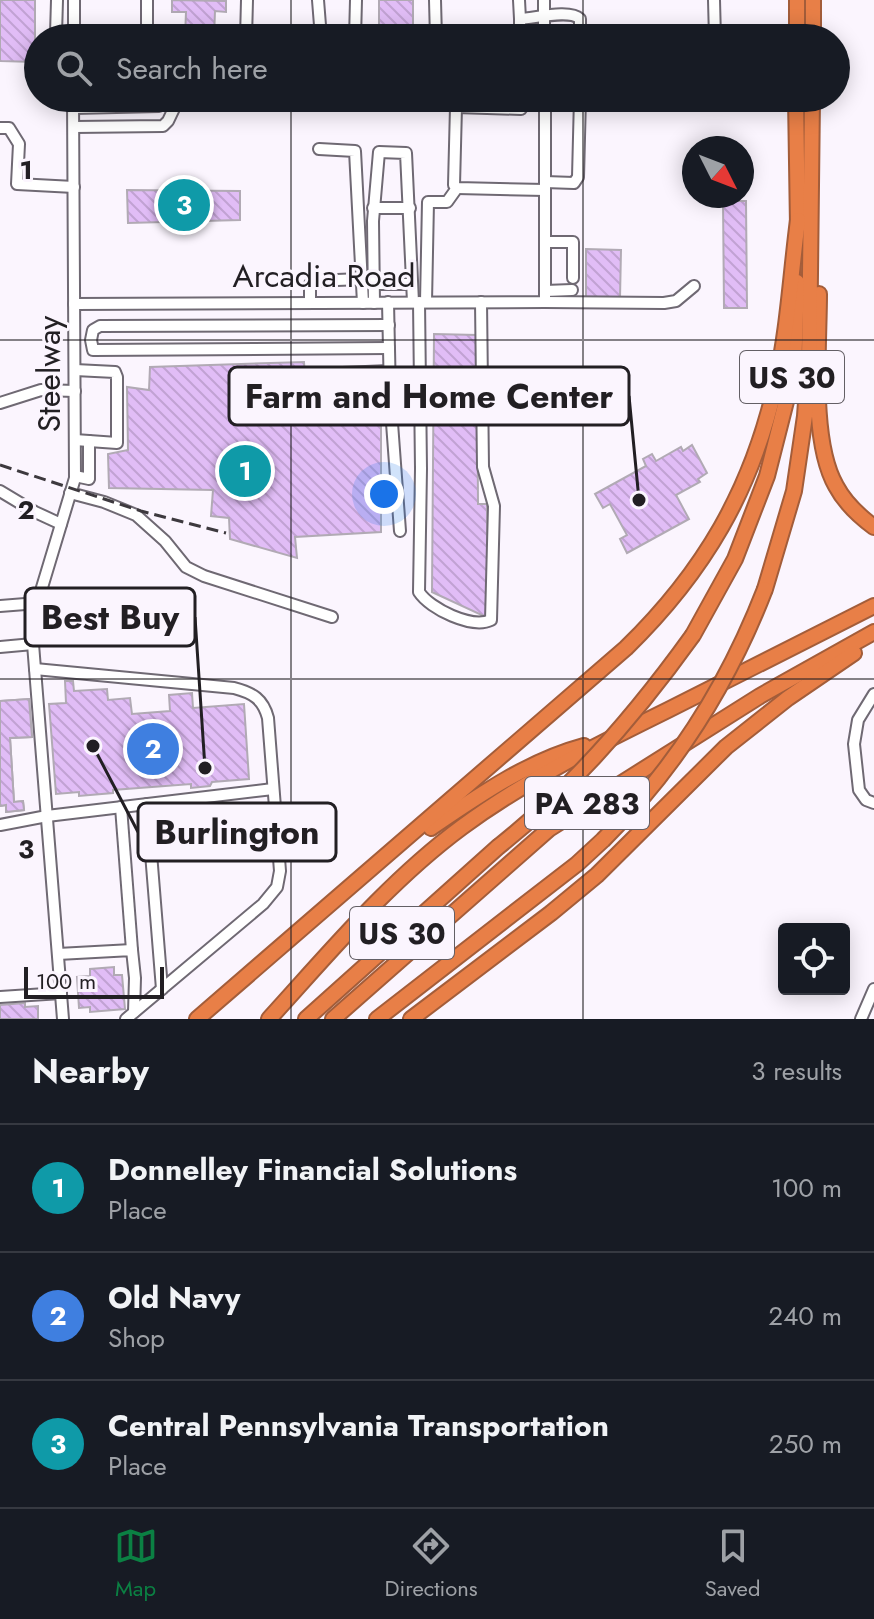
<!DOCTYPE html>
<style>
:root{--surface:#171b24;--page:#242831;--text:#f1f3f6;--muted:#9ea1a6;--line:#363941;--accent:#0b8043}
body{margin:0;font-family:Jost,sans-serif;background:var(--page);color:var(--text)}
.controls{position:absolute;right:24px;bottom:24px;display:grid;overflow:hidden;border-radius:8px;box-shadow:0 4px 20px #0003}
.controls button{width:72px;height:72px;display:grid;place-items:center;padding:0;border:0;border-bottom:2px solid var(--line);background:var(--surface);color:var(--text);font:40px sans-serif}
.compass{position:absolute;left:682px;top:136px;width:72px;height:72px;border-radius:50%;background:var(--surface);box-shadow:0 4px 20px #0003;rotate:132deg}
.scale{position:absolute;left:24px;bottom:20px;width:140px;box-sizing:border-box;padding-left:8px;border:4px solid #221f23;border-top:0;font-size:22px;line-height:28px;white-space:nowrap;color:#221f23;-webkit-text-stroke:6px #fbf5fe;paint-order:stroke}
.you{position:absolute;left:384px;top:494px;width:28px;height:28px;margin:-20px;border:6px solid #fff;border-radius:50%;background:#1a73e8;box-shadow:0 0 0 12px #1a73e833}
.badge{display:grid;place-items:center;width:52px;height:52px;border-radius:50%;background:var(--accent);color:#fff;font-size:26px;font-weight:700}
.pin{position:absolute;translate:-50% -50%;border:4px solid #fff;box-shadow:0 2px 8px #0006}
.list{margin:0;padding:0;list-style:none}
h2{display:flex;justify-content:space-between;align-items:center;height:104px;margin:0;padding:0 32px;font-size:34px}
h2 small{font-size:26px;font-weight:400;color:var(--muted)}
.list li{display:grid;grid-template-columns:52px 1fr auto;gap:24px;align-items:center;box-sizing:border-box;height:128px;padding:0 32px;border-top:2px solid var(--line)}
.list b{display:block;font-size:30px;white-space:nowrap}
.list p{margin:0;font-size:26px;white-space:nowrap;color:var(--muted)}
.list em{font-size:26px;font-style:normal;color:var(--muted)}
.icon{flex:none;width:44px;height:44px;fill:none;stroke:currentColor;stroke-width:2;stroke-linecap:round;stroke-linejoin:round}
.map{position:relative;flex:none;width:874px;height:1019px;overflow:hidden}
.search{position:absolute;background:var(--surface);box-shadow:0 4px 20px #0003;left:24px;right:24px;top:24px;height:88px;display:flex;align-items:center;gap:20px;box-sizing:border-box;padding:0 28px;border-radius:44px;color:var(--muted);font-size:30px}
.sheet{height:488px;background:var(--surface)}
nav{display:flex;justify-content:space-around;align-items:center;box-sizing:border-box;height:112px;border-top:2px solid var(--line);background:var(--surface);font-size:22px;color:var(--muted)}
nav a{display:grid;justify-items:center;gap:4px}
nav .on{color:var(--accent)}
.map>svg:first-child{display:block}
.building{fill:url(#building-back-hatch);stroke:#b1aab4;stroke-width:2}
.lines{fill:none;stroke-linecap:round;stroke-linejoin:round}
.minor-casing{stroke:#6f6973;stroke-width:14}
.highway-casing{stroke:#a35d3a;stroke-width:18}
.minor{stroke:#fff;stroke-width:10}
.highway{stroke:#e87f47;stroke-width:14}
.rail{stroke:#3d393e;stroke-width:3;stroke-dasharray:12 6;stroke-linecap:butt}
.highway-bridge-casing{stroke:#a35d3a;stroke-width:18;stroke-linecap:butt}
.highway-bridge{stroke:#e87f47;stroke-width:14}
.grid{fill:none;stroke:#221f23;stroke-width:2;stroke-opacity:0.55}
.labels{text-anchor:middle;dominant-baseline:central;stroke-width:6;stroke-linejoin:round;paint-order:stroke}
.shield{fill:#fbf5fe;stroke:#635f65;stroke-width:2}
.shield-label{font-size:30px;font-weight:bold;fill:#221f23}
.street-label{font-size:32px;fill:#221f23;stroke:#fbf5fe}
.grid-label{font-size:26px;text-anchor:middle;font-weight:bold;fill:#221f23;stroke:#fbf5fe;stroke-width:6;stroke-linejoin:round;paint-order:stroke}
.leader{fill:none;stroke:#221f23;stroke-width:3}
.callout-dot{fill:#221f23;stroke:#fbf5fe;stroke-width:3}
.callout{fill:#fbf5fe;stroke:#221f23;stroke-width:3}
.callout-label{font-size:34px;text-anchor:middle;font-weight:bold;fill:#221f23}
</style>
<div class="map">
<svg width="874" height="1019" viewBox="0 0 874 1019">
<defs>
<pattern id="building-back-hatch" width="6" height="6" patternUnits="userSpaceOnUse" patternTransform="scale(2)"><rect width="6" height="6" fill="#e1bdf6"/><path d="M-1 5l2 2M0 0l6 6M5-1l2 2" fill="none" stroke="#c1a2d3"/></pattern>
</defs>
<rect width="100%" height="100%" fill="#fbf5fe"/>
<g class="building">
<path d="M0 0H35V62L0 61Z"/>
<path d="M172 0 226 1V12L215 11 214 38H185L186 12H172Z"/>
<rect x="379" y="0" width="34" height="38"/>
<path d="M127 190 240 191V220L128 223Z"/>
<path d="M723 201H746L747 308H724Z"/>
<path d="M586 249 621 250 620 298H586Z"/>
<path d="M434 334 477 335 478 504H487L488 618 432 592Z"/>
<path d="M304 362 307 406 381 405V532L295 537 297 558 230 539 229 518 211 516 213 490 109 488 108 454 128 450 127 387 149 390 150 367Z"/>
<path d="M692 445 707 473 698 479 700 482 676 495 689 519 627 553 620 539 627 535 610 504 603 508 595 494 646 466 643 459 652 454 656 461 681 447 683 451Z"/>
<path d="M65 681H73L74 691 107 689 108 700 130 698 132 714 170 711 169 695 192 693 193 708 244 704 249 779 212 782 210 786 191 788V784L113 790V793L79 796V792L56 794 49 704 66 703Z"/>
<path d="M29 699 32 737 10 738 14 802 23 801 24 810 6 812V805L0 806V701Z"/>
<path d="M29 699 32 737 10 738 14 802 23 801 24 810 6 812V805L0 806V701Z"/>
<path d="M114 967V975H122L125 1009 90 1012V1007L79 1008 77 977 90 976V969Z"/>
<path d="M25 1003V1007L38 1006V1019H0V1005Z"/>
</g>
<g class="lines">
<defs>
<g id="minor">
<path d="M74 0V38"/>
<path d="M318 0 321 38"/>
<path d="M435 0 436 38"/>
<path d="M519 0 520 19"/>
<path d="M714 0 715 38"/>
<path d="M56 34 57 0"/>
<path d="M147 38V0"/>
<path d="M246 38 247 0"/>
<path d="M355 38 356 0"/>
<path d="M520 38V19C536 18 570 9 580 19V38"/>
<path d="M544 38V0"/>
<path d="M440 98 456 107 521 109 522 98"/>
<path d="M456 107 454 185 457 188 545 190"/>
<path d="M74 108 159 106"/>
<path d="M74 127 163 126 168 121 179 98"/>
<path d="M0 128H9L19 144 17 184 74 187"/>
<path d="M319 149 355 151 363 303"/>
<path d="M545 182 574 183 578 177 580 98"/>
<path d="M373 208H410"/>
<path d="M545 242H573V278"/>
<path d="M373 284H412"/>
<path d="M545 291 572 290"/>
<path d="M388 302 390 396 400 531"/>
<path d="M419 302 421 469 419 592C430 609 472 629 491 620L494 506 483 467 481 302"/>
<path d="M426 302 428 202H447L457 188"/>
<path d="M545 302 664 303 676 301 694 286"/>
<path d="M310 303V284L313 281 361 279"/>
<path d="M374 303 373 221 379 152 406 153 413 302"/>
<path d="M74 304 545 302V98"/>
<path d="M389 325 100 326 93 330 91 340 93 350 389 348"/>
<path d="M75 370 115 372 117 377V443L75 440"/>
<path d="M389 371 319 374 318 395 390 396"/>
<path d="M0 403 41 390 75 391"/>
<path d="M75 476 89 479V441"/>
<path d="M0 491 35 512 61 524"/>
<path d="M70 493 104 502 136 515 165 541 186 567 204 576 332 617"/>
<path d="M0 606 38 603"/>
<path d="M0 647 33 644"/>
<path d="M35 669 234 688C253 693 263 699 268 718L280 871 277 887 263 904 126 1019"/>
<path d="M874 694 858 720 854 744 859 790 866 800 874 803"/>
<path d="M147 804 162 989"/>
<path d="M121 807 132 950"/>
<path d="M0 825 47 816 273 789"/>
<path d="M58 954 132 950 135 978 134 1012"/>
<path d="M0 997 61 993"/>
<path d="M63 1019 33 644 34 614 75 478 73 98"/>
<path d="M861 1019 874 989"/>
</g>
<g id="highway">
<path d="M797 38V0"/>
<path d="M813 38V0"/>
<path d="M796 98 798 226"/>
<path d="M819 294C819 346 810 441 836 486 845 503 859 516 874 527"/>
<path d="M765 589 794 491 805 416 809 361 812 98"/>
<path d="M693 635 735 559 767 476 794 370 797 282"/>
<path d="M431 828C478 796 528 761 584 746"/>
<path d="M197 1019 626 648C704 572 752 490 776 383 788 330 791 273 798 220"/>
<path d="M269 1019C330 952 389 881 462 827 526 780 597 745 668 710 736 675 805 641 874 606"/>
<path d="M306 1019 498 847"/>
<path d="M333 1019 549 829 760 696 874 632"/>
<path d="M377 1019 577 864 603 840"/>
<path d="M411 1019 551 913 597 875 726 747 788 698 854 653"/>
</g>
</defs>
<use href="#minor" class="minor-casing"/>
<use href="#highway" class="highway-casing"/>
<use href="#minor" class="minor"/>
<use href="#highway" class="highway"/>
<path class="rail" d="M0 465 141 511 226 533"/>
<defs>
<g id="highway-bridge">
<path d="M603 840C675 769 729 682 765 589"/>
<path d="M498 847C574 787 637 713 693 635"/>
</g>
</defs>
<use href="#highway-bridge" class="highway-bridge-casing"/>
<use href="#highway-bridge" class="highway-bridge"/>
</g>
<path class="grid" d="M291 0V38M583 0V38M291 98V1019M583 98V1019M0 340H874M0 679H874"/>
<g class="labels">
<g class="shield">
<rect x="740" y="351" width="104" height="52" rx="6"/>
<rect x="525" y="777" width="124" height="52" rx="6"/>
<rect x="350" y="907" width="104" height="52" rx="6"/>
</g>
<g class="shield-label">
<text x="792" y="377">US 30</text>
<text x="587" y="803">PA 283</text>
<text x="402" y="933">US 30</text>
</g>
<g class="street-label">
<text x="324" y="276">Arcadia Road</text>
<text transform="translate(49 374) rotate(-90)">Steelway</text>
</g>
</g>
<g class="grid-label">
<text x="26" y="179">1</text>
<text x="26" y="519">2</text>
<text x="26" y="858">3</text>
</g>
<path class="leader" d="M639 500L629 396M205 768L195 617M93 746L138 832"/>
<g class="callout-dot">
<circle cx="639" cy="500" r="8"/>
<circle cx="205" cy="768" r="8"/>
<circle cx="93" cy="746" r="8"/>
</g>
<g class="callout">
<rect x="229" y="367" width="400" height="58" rx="8"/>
<rect x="25" y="588" width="170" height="58" rx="8"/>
<rect x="138" y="803" width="198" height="58" rx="8"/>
</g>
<g class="callout-label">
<text x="429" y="408">Farm and Home Center</text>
<text x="110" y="629">Best Buy</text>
<text x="237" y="844">Burlington</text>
</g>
</svg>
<div class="controls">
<button><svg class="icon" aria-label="locate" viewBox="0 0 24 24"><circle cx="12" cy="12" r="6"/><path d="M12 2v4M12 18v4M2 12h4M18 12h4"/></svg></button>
</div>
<svg class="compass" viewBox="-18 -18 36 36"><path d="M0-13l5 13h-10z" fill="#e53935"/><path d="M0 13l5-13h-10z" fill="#9ea1a6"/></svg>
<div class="scale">100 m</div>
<div class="you"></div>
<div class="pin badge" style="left:245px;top:471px;background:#0f9aa8">1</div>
<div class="pin badge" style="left:153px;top:749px;background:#3f7fe0">2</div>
<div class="pin badge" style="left:184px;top:205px;background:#0f9aa8">3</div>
<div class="search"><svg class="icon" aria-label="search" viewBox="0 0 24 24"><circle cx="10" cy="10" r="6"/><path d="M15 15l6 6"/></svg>Search here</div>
</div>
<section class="sheet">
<h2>Nearby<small>3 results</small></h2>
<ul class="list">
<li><span class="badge" style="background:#0f9aa8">1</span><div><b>Donnelley Financial Solutions</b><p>Place</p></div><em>100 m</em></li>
<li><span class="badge" style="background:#3f7fe0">2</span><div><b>Old Navy</b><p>Shop</p></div><em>240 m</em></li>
<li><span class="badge" style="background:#0f9aa8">3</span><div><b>Central Pennsylvania Transportation</b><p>Place</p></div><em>250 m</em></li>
</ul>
</section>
<nav>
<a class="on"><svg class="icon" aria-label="map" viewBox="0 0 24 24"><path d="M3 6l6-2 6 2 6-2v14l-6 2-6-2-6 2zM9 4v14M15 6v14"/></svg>Map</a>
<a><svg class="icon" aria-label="directions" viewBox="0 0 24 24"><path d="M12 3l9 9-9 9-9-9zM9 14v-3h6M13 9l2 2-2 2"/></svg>Directions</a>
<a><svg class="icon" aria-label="saved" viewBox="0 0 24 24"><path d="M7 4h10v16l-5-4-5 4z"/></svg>Saved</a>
</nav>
